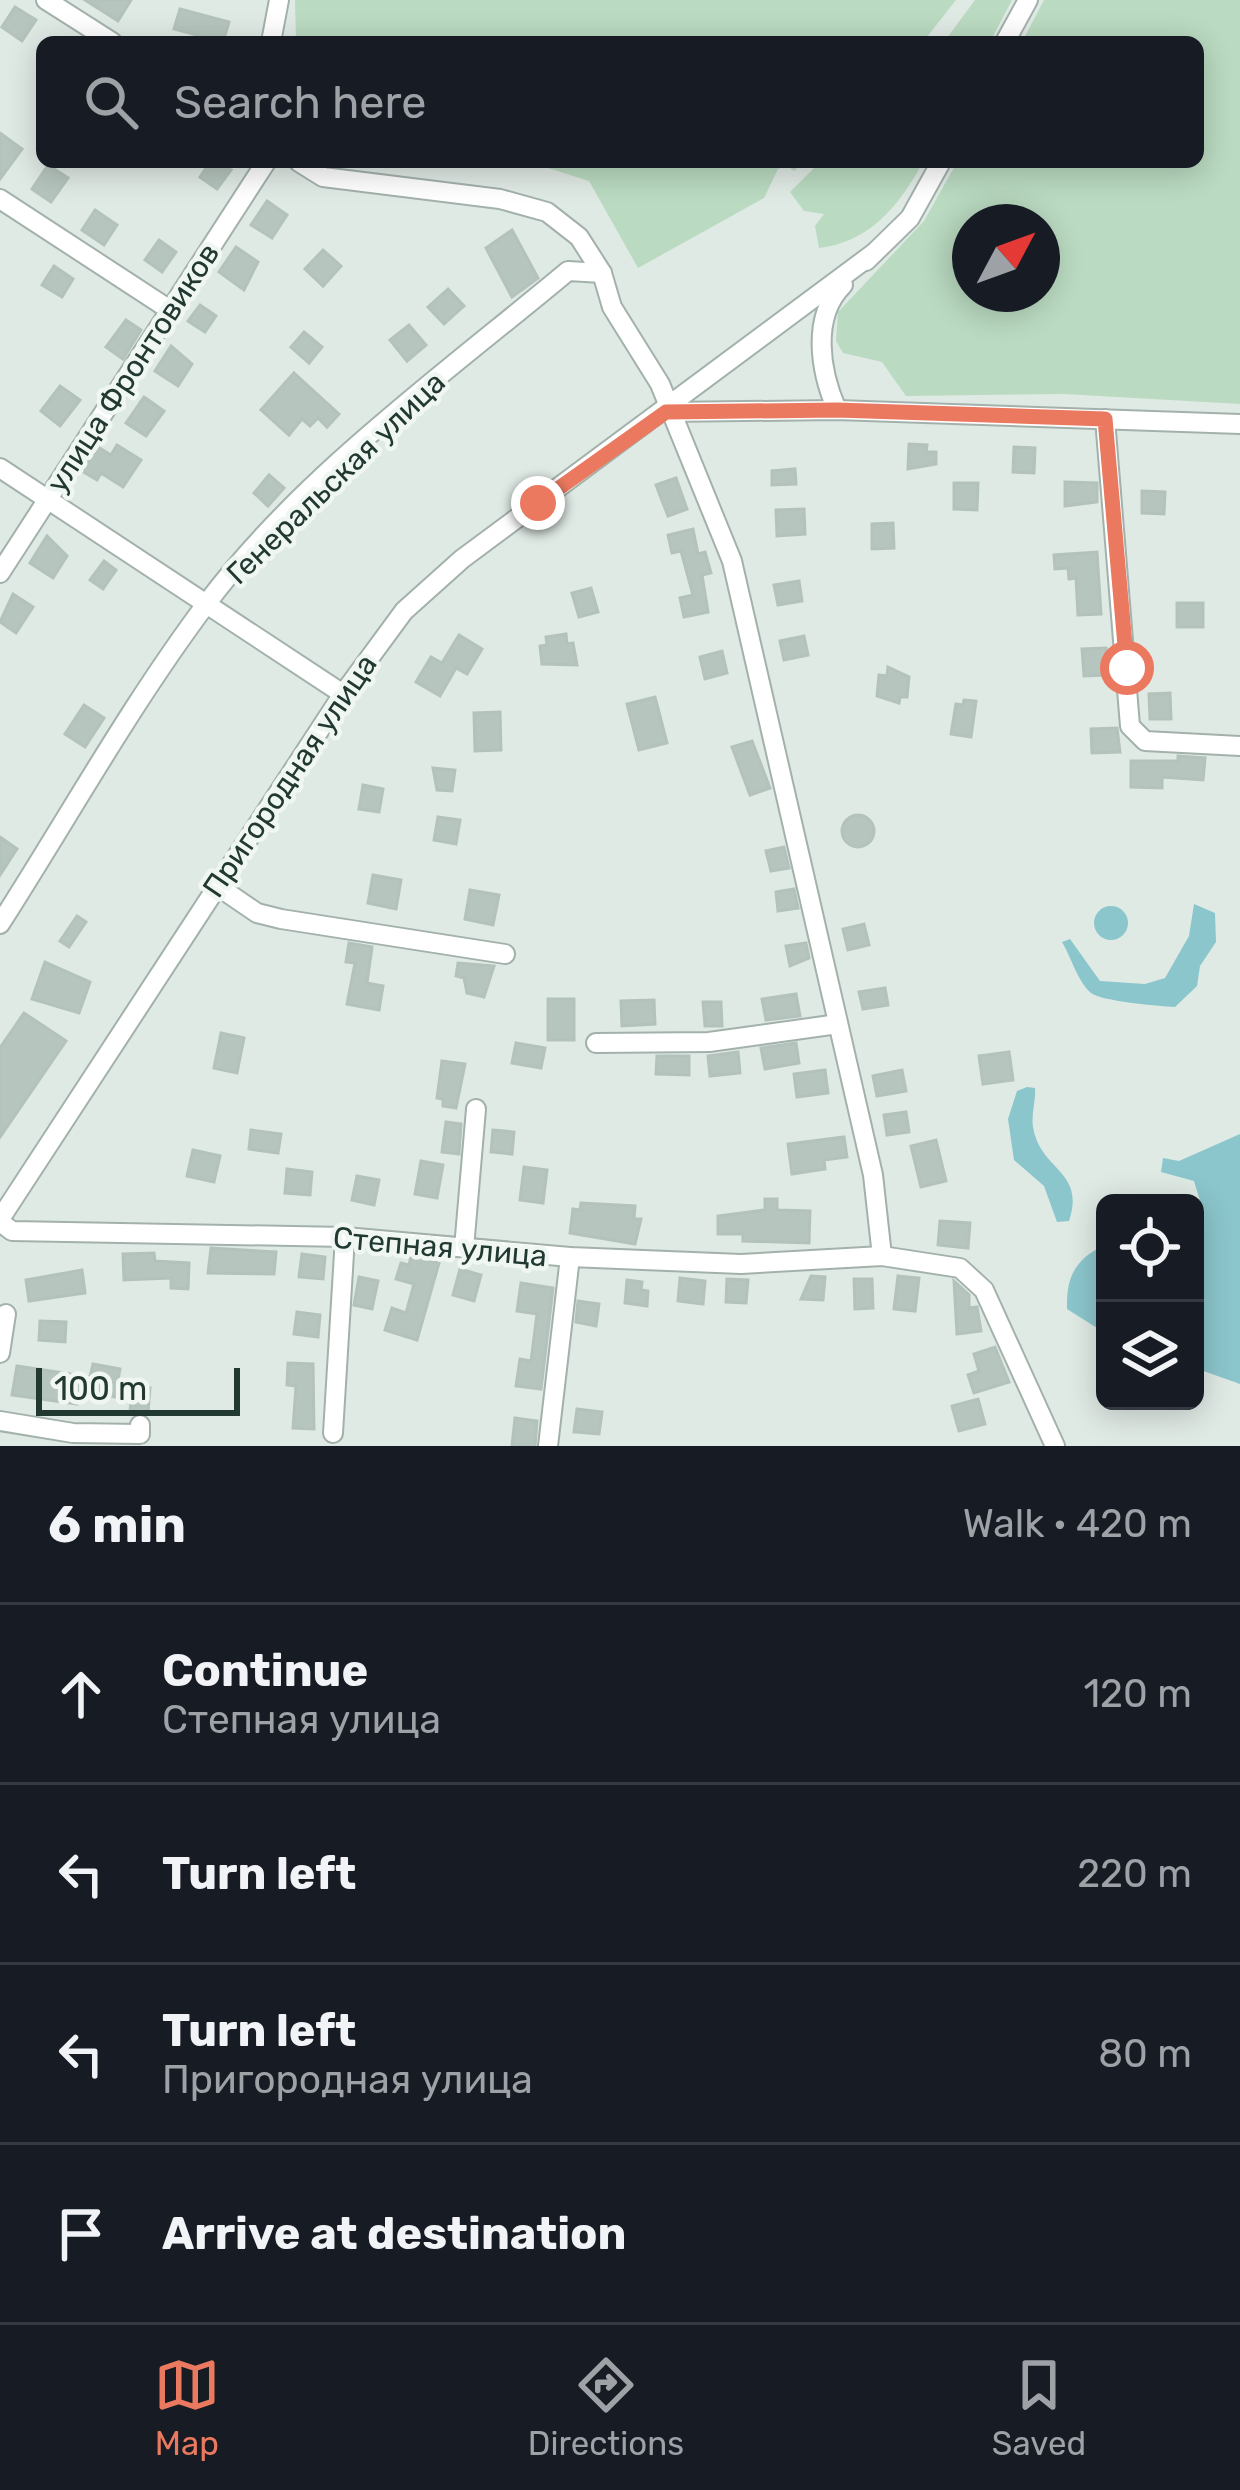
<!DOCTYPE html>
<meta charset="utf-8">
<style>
:root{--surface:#171b24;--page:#20242c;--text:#f1f3f6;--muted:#9ea1a6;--line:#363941;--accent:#ea795f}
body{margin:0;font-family:Rubik,sans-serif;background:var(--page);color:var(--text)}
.controls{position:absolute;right:36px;bottom:36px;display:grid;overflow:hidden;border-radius:18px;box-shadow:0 6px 30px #0003}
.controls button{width:108px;height:108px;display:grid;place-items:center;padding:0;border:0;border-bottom:3px solid var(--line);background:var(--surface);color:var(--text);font:60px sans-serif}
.compass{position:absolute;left:952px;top:204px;width:108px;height:108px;border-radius:50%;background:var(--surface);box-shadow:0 6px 30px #0003;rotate:49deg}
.scale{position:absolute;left:36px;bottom:30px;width:204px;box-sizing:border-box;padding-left:12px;border:6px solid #223932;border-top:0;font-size:33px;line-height:42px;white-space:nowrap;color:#223932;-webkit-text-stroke:9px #f0f7f3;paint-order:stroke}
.stop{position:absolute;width:36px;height:36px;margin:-27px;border:9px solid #ea795f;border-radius:50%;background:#fff}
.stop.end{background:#ea795f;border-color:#fff;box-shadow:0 3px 12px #0008}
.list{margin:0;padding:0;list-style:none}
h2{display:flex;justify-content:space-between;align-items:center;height:156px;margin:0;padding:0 48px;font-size:51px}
h2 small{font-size:39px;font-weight:400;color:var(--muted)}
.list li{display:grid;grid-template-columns:78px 1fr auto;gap:36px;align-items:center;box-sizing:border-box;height:180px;padding:0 48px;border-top:3px solid var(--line)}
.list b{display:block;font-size:45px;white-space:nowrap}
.list p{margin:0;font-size:39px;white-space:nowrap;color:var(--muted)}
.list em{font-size:39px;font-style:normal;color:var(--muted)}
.icon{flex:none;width:66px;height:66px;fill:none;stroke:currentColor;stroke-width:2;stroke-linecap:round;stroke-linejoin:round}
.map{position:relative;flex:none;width:1240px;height:1446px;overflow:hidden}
.search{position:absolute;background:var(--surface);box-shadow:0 6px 30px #0003;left:36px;right:36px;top:36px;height:132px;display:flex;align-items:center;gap:30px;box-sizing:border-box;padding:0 42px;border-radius:18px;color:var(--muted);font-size:45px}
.sheet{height:876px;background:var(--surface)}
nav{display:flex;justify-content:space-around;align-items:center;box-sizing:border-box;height:168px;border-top:3px solid var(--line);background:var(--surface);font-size:33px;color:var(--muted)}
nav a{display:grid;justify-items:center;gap:6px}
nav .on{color:var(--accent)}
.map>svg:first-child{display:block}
.green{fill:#badac1;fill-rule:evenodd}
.water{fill:#8bc6cc}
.building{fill:#b6c5be;stroke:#b3c3bc;stroke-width:3}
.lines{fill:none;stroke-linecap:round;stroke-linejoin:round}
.minor-casing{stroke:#a3b1ac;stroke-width:22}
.minor{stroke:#fff;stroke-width:18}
.route{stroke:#ea795f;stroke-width:15}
.labels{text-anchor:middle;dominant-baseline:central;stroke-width:9;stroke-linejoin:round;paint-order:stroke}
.street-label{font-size:30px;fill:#223932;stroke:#f0f7f3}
</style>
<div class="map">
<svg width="1240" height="1446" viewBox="0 0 1240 1446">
<rect width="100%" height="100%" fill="#e0eae5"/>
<g class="green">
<path d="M295 0H956L923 42H296Z"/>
<path d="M975 0H1012L990 42H944Z"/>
<path d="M1044 0H1240V404L1064 394 906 396 882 362 843 353 836 341 838 312 924 221 957 162H1198V42H1022ZM1042 222V294H970V222Z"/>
<path d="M529 162H804L794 171 787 166 778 169 764 198 638 268 589 181Z"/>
<path d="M820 162H923C899 206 870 242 819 248L815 226 824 214 804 211 790 192Z"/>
</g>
<g class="water">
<path d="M1194 904 1215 913 1216 942 1200 966 1197 986 1175 1007C1157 1006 1101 1001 1091 993 1078 982 1071 957 1062 942L1070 939 1100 981 1145 984 1165 978 1189 936Z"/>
<circle cx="1111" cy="923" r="17"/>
<path d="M1027 1087 1035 1088C1036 1101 1031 1114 1033 1127 1040 1171 1086 1170 1069 1221L1057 1222 1044 1186 1014 1160 1008 1119 1017 1091Z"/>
<path d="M1240 1134V1384L1195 1368V1216L1201 1204 1194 1181 1161 1172 1163 1158 1179 1161Z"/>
<path d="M1105 1245V1333L1067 1309C1066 1277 1075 1259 1105 1245Z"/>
</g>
<g class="building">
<path d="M85 0H131L118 21Z"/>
<path d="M15 7 36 20 22 41 2 27Z"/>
<path d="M180 9 229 22 223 42 174 29Z"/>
<path d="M0 133 22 149 0 179Z"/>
<path d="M210 162 231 170 217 189 200 177Z"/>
<path d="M48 165 68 178 51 202 32 189Z"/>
<path d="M267 201 287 215 272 238 251 225Z"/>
<path d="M95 210 117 225 104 245 82 230Z"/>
<path d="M512 230 538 278 512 297 486 248Z"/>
<path d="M159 240 176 252 162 272 145 260Z"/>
<path d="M236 247 258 262 244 290 219 272Z"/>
<path d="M323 250 341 266 323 286 305 269Z"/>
<path d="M54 266 73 279 62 297 42 285Z"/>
<path d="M448 289 464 306 444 324 428 307Z"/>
<path d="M200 305 216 316 205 332 188 321Z"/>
<path d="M126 320 141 330 123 359 106 347Z"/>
<path d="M409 325 426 345 407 361 390 340Z"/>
<path d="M304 332 322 347 309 363 291 347Z"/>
<path d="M171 346 192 364 178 386 155 371Z"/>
<path d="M294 373 339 414 327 427 318 418 310 426 302 419 289 435 261 410Z"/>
<path d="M60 386 80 400 60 426 41 411Z"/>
<path d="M144 397 164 411 146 436 126 423Z"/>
<path d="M909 444 927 445 926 452H936V464L908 469Z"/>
<path d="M117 445 141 460 123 487 101 473 97 480 82 471 98 447 111 455Z"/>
<path d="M1014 447 1035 448 1034 473 1013 472Z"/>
<path d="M795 469 796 484 772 485V471Z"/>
<path d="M269 475 284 488 268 506 254 493Z"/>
<path d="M676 478 687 509 668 516 656 485Z"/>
<path d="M1065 482 1097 483V502L1065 506Z"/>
<path d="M954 483H978L977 510 954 509Z"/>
<path d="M1142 491 1165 492 1164 514 1142 513Z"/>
<path d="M804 509 805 534 777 536 776 510Z"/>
<path d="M893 523 894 548 872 549V524Z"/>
<path d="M693 529 698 554 705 552 711 573 702 575 708 612 684 617 680 598 693 595 681 551 672 553 668 535Z"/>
<path d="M47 536 67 556 53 578 30 563Z"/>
<path d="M1097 552 1101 614 1078 615 1076 578 1069 579 1068 568 1055 569 1054 555Z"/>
<path d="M104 561 116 570 103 589 90 580Z"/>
<path d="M799 581 802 601 778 605 774 585Z"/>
<path d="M591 588 598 612 579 617 572 593Z"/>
<path d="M13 594 33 607 16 633 0 622Z"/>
<rect x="1177" y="603" width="26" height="24"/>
<path d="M566 634 567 644 573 643 577 665 542 664 540 646 547 645 546 637Z"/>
<path d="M459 635 482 649 467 674 456 668 440 696 416 682 431 657 442 663Z"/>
<path d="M804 636 808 655 784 660 780 641Z"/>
<path d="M1106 648 1107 675 1084 676 1082 649Z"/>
<path d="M722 651 727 673 705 679 700 657Z"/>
<path d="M888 667 909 677 907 697H900L899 703 877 696 879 675 887 676Z"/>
<path d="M1170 693 1171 719H1150L1149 694Z"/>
<path d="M655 697 667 743 639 750 627 704Z"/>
<path d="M964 700 976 701 971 737 951 734 956 704 963 705Z"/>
<path d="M84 705 104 718 85 747 65 734Z"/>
<path d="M500 712 501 750 475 751 474 713Z"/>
<path d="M1117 728 1120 752 1092 753 1091 729Z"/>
<path d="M752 741 770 788 750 795 732 747Z"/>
<path d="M1178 756 1205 758 1203 780 1162 777V788L1131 787V761H1178Z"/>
<path d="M433 768 455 770 452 791 437 790Z"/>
<path d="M363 785 383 789 379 812 359 809Z"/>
<circle cx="858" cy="831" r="16"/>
<path d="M438 817 460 820 456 844 434 840Z"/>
<path d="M0 837 17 849 0 875Z"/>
<path d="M784 847 789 868 771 871 766 851Z"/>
<path d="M373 875 401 880 396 909 368 903Z"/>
<path d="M794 889 798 908 778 911 776 892Z"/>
<path d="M470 890 499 895 493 925 465 919Z"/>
<path d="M77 916 86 922 69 947 60 941Z"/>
<path d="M864 924 869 945 848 950 843 929Z"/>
<path d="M349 943 372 947 367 983 383 986 379 1010 347 1004 355 963 346 962Z"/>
<path d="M806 943 809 958 790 966 786 946Z"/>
<path d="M45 962 90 982 79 1013 32 999Z"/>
<path d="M458 963 494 966 484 997 467 993 464 978 456 976Z"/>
<path d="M885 988 888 1005 863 1009 859 992Z"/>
<path d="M796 994 800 1016 766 1020 762 999Z"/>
<rect x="548" y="999" width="26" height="41"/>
<path d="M654 1000 655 1024 622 1026 621 1001Z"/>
<path d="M703 1002H721L722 1026H705Z"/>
<path d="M24 1013 66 1041 0 1137V1048Z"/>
<path d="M221 1033 244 1038 237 1073 214 1068Z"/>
<path d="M516 1043 545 1048 541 1068 512 1063Z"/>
<path d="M796 1043 799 1063 765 1069 761 1048Z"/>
<path d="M738 1052 740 1073 710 1076 708 1056Z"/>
<path d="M1009 1052 1013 1080 983 1084 979 1056Z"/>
<path d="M657 1056H689V1075L656 1074Z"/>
<path d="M442 1061 465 1064 456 1108 443 1106V1099L437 1098Z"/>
<path d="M825 1070 828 1093 797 1097 794 1074Z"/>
<path d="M902 1070 906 1091 877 1096 873 1076Z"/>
<path d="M906 1112 909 1132 887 1135 884 1115Z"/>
<path d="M446 1122 461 1124 459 1154 442 1152Z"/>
<path d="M251 1130 281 1134 278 1153 249 1149Z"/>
<path d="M493 1130 514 1132 512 1154 491 1152Z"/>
<path d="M844 1137 847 1157 824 1160 825 1169 792 1174 788 1144Z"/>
<path d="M936 1140 946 1181 921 1187 911 1146Z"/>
<path d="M193 1150 220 1156 214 1182 187 1176Z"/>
<path d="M421 1161 443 1165 437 1198 415 1194Z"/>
<path d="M524 1167 547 1170 543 1203 520 1200Z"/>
<path d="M287 1169 312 1172 310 1195 285 1193Z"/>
<path d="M357 1176 379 1180 374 1205 352 1200Z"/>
<path d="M765 1199H777V1210L810 1211 809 1243 743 1241V1234H718V1216L765 1210Z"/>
<path d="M581 1203 635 1206 634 1219H641L635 1244 570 1233 573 1209 580 1210Z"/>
<path d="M940 1221 970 1223 968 1248 938 1245Z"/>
<path d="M211 1248 276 1252 274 1274 208 1273Z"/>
<path d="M154 1253 155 1261 189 1263 188 1289 171 1288V1278L124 1280 123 1254Z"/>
<path d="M302 1254 325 1257 323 1279 299 1277Z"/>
<path d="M411 1256 439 1263 417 1340 385 1330 392 1308 406 1313 414 1284 396 1279 401 1263 409 1265Z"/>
<path d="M460 1269 481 1275 474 1301 453 1295Z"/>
<path d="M82 1270 85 1293 29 1301 26 1280Z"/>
<path d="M811 1276 825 1277 823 1300 801 1299Z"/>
<path d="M898 1276 919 1278 915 1311 894 1309Z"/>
<path d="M359 1277 378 1281 372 1309 354 1305Z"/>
<path d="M680 1278 705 1281 703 1304 678 1301Z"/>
<path d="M727 1279 748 1280 746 1303 726 1302Z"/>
<path d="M854 1279H872L873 1308 855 1309Z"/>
<path d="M627 1280 642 1282 641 1290 648 1291 647 1306 625 1303Z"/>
<path d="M954 1281 969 1295V1308L977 1307 981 1331 957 1334Z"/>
<path d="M521 1283 553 1288 541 1389 516 1386 520 1359 531 1361 537 1314 517 1311Z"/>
<path d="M578 1301 599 1304 596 1326 576 1322Z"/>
<path d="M297 1312 320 1315 318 1337 294 1334Z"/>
<path d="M40 1321 66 1322 65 1342 39 1340Z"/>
<path d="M995 1347 1009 1382 974 1393 968 1375 979 1371 974 1354Z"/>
<path d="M288 1363 313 1364 314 1429 293 1428 296 1386 287 1385Z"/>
<path d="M93 1364 120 1369 117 1386 150 1388 148 1413 130 1412 131 1400 79 1390 77 1404 12 1395 17 1366 90 1377Z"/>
<path d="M978 1399 985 1424 959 1431 952 1406Z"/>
<path d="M577 1409 602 1412 599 1434 574 1432Z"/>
<path d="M515 1418 537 1421 535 1446H512Z"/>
</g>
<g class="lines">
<defs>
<g id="minor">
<path d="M46 0 112 42"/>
<path d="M271 42 279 0"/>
<path d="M1005 42 1028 0"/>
<path d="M299 162 323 177 500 199 547 212 579 237 602 273 612 307 660 384 732 561 873 1175 882 1256"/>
<path d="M0 199 170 310"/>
<path d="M866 261 910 218 941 162"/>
<path d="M837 410C820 371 811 317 843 285"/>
<path d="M666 412 837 410 1240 424"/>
<path d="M1105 419 1130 726 1145 741 1240 746"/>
<path d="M0 468 343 694"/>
<path d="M0 573 266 162"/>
<path d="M216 885 257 913 281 919 505 954"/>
<path d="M0 924C68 818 131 704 207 603 302 476 447 372 568 271L602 273"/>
<path d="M596 1043 709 1042 838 1024"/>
<path d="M0 1219 343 694 404 611 462 559 874 253"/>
<path d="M0 1222 12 1231 345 1237 570 1257 741 1264 882 1256 960 1268 984 1290 1055 1446"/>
<path d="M464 1248 476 1109"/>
<path d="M0 1353 6 1314"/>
<path d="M0 1421 73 1433 140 1434V1425"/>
<path d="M333 1433 345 1237"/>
<path d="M548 1446 570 1257"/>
</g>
</defs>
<use href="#minor" class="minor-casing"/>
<use href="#minor" class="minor"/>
</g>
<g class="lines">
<path class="route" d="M538 503 666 412 837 410 1105 419 1127 668"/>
</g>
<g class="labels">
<g class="street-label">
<text transform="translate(133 368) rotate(-57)">улица Фронтовиков</text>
<text transform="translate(336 478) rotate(-44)">Генеральская улица</text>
<text transform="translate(290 776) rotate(-56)">Пригородная улица</text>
<text transform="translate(440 1247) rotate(5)">Степная улица</text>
</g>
</g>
</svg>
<div class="controls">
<button><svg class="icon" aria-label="locate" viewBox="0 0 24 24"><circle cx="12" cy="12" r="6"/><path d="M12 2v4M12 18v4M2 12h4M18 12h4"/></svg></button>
<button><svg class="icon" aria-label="layers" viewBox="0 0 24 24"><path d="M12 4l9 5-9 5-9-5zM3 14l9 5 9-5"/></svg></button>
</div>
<svg class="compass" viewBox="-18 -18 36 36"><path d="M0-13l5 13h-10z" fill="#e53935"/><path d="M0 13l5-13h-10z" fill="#9ea1a6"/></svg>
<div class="scale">100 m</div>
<div class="stop" style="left:1127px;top:668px"></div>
<div class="stop end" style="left:538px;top:503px"></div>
<div class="search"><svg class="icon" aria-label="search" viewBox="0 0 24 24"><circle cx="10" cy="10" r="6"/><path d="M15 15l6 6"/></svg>Search here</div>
</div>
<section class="sheet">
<h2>6 min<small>Walk · 420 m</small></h2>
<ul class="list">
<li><svg class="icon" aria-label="ahead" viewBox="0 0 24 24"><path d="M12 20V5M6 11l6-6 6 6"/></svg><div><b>Continue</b><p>Степная улица</p></div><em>120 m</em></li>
<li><svg class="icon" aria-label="left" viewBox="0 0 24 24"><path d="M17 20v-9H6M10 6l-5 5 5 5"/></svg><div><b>Turn left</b></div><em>220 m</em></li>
<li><svg class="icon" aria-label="left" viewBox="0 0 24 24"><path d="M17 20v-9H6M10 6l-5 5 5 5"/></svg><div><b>Turn left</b><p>Пригородная улица</p></div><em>80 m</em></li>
<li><svg class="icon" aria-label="arrive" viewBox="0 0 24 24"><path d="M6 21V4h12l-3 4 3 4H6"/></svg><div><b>Arrive at destination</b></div></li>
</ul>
</section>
<nav>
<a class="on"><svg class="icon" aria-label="map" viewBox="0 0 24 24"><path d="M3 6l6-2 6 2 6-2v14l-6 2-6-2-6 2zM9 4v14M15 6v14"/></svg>Map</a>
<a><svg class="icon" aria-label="directions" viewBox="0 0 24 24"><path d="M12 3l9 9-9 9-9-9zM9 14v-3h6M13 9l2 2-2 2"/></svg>Directions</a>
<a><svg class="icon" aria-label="saved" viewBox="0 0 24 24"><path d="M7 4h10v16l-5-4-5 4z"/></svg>Saved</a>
</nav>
